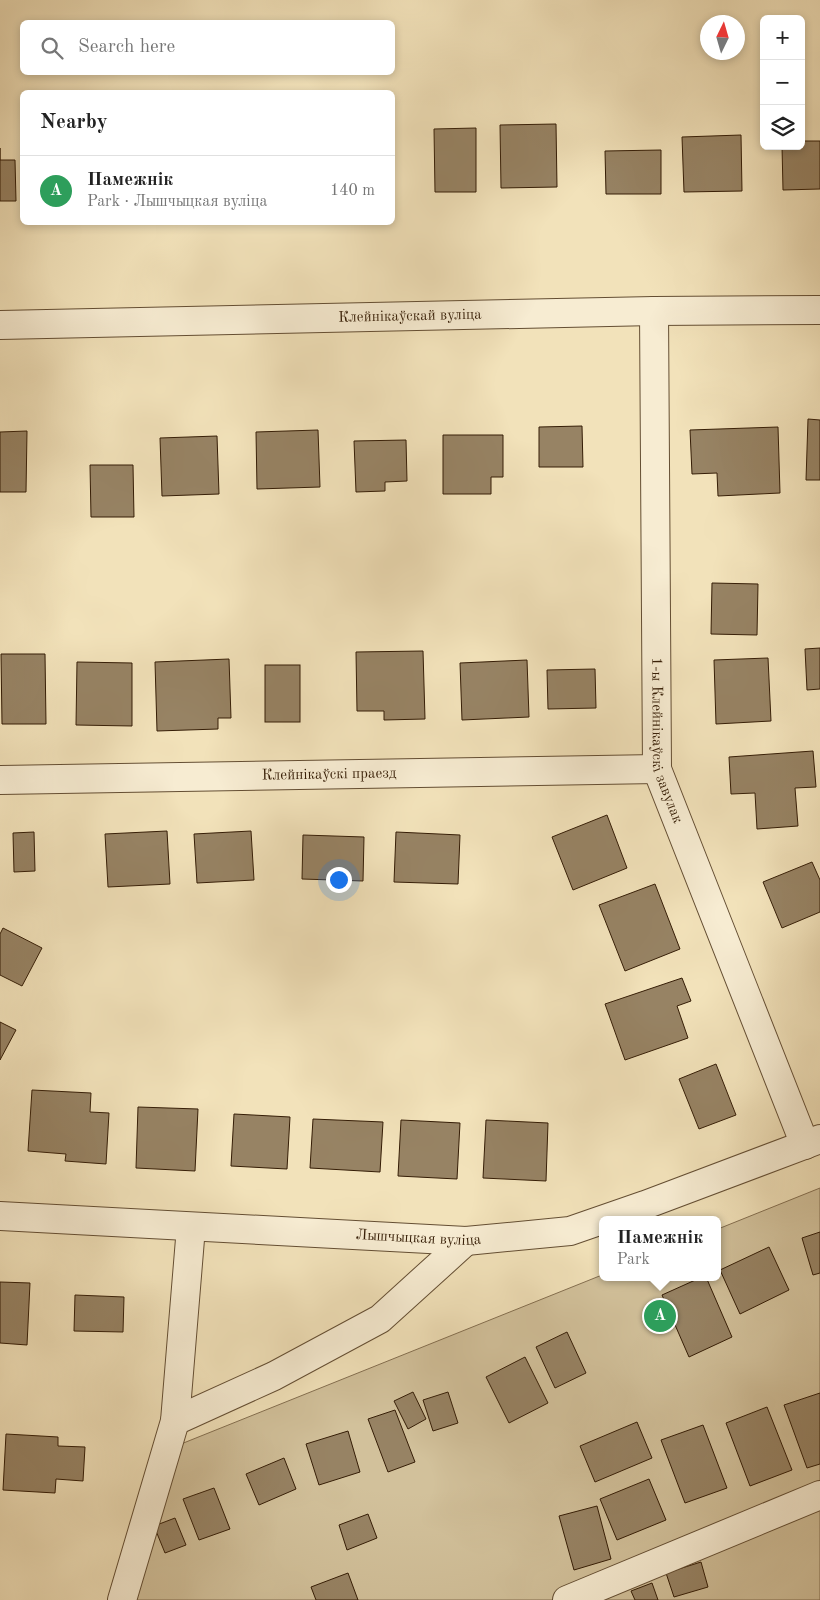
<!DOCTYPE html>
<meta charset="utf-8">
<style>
:root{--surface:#fff;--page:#f6f6f6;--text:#222;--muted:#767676;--line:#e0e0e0;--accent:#8f2418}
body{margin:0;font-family:"Old Standard TT",serif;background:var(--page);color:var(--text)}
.controls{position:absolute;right:15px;top:15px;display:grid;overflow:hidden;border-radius:8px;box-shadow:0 2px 8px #0003}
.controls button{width:45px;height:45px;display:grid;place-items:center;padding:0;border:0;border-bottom:1px solid var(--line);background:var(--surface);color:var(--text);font:25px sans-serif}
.compass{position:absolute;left:700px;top:15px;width:45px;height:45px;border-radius:50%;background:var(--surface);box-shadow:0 2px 8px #0003;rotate:5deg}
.you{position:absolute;left:338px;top:879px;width:18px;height:18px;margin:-12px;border:4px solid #fff;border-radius:50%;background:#1a73e8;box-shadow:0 0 0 8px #1a73e833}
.badge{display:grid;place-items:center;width:32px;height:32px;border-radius:50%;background:var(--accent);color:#fff;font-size:16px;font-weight:700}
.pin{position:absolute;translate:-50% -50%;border:2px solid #fff;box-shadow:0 1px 5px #0006}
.popup{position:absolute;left:599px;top:1216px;width:122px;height:65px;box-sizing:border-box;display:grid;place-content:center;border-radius:8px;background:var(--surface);filter:drop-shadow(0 1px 4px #0005);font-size:16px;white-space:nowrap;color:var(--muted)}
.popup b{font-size:19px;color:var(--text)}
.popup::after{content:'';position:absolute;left:50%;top:100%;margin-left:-10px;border:10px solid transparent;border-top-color:var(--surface)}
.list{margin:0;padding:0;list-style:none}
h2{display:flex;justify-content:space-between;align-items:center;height:65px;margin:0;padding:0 20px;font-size:21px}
h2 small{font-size:16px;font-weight:400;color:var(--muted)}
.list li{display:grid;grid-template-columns:32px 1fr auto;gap:15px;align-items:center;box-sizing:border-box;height:70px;padding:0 20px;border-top:1px solid var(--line)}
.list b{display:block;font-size:19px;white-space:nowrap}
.list p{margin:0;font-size:16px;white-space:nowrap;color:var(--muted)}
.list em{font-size:16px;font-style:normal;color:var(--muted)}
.icon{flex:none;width:28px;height:28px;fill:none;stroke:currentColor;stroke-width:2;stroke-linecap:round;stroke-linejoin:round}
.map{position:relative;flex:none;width:820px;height:1600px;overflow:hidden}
.search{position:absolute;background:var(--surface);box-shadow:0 2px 8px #0003;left:20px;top:20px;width:375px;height:55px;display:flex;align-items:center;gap:12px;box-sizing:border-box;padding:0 18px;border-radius:8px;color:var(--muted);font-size:19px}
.panel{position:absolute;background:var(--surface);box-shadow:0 2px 8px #0003;left:20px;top:90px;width:375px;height:135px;border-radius:8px}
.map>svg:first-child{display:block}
.green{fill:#d2c19b;stroke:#846f50}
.building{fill:#978364;stroke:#351d06}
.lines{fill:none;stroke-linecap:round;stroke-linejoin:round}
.minor-casing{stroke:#644e33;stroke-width:30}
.minor{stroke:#f7ecd2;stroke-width:28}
.labels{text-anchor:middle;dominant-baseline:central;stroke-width:4;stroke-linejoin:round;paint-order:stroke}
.street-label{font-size:15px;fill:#351d06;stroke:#f7ecd2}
</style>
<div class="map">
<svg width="820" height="1600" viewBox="0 0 820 1600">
<rect width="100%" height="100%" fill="#f2e2ba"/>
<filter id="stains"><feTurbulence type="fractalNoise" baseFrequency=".004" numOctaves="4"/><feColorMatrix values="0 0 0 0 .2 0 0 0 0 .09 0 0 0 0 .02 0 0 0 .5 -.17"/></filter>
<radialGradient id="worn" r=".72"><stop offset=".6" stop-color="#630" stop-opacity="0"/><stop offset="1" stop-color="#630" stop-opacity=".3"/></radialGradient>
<path class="green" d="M820 1188V1600H126L181 1444 602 1275V1277H718V1229Z"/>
<g class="building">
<path d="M556 124 557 187 501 188 500 125Z"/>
<path d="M476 128V192H435L434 129Z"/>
<path d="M741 135 742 191 684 192 682 137Z"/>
<path d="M801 141H820V189L783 190 782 146H801Z"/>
<path d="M0 148V160H15L16 201H0Z"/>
<path d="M661 150V194H606L605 151Z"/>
<path d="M808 419 820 420V480H806Z"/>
<path d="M582 426 583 467H539V427Z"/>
<path d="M778 427 780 493 718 496 717 473 692 474 690 430Z"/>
<path d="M318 430 320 487 257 489 256 432Z"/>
<path d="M27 431 26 492H0V432Z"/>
<path d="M443 435H503V477H491V494H443Z"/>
<path d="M217 436 219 494 162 496 160 438Z"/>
<path d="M406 440 407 481 385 482V491L356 492 354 441Z"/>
<path d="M90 465H133L134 517H91Z"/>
<path d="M712 583 758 584 757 635 711 634Z"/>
<path d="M820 648V689L807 690 805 649Z"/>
<path d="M423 651 425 719 384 720V711H357L356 652Z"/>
<path d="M1 654H45L46 724H2Z"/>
<path d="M768 658 771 721 716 724 714 660Z"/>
<path d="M229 659 231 718H218V729L157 731 155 662Z"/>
<path d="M527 660 529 717 462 720 460 663Z"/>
<path d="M77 662 132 663V726L76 725Z"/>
<rect x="265" y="665" width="35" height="57"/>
<path d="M595 669 596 708 548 709 547 670Z"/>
<path d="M813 751 816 787 795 788 798 826 757 829 755 793 731 794 729 757Z"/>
<path d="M607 815 627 868 573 890 552 837Z"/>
<path d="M167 831 170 884 108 887 105 834Z"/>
<path d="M251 831 254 880 197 883 194 834Z"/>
<path d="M34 832 35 871 14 872 13 833Z"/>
<path d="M396 832 460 835 458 884 394 882Z"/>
<path d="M303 835 364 837 363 881 302 879Z"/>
<path d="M812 862 820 880V912L782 928 763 882Z"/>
<path d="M655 884 680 949 625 971 599 905Z"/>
<path d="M3 928 42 948 22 986 0 975V934Z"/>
<path d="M682 978 691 1001 677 1006 688 1038 625 1060 605 1004Z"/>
<path d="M0 1022 16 1030 0 1060Z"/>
<path d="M716 1064 736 1115 699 1129 679 1079Z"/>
<path d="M32 1090 91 1093 90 1112 109 1113 106 1164 65 1161 66 1154 28 1151Z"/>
<path d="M138 1107 198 1109 195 1171 136 1168Z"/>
<path d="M234 1114 290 1117 287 1169 231 1166Z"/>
<path d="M313 1119 383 1122 380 1172 310 1168Z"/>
<path d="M401 1120 460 1123 457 1179 398 1176Z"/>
<path d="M486 1120 548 1123 546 1181 483 1178Z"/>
<path d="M820 1232V1273L813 1275 802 1238Z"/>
<path d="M769 1247 789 1290 740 1314 720 1270Z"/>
<path d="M702 1277H706L732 1337 689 1357 662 1295Z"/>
<path d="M0 1282 30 1283 27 1345 0 1343Z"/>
<path d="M75 1295 124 1297 123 1332 74 1331Z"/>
<path d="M567 1332 586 1373 555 1388 536 1347Z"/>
<path d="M525 1357 548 1403 509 1423 486 1377Z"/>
<path d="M413 1392 426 1419 408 1429 394 1401Z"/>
<path d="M448 1392 458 1423 433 1431 423 1400Z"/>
<path d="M820 1393V1464L807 1468 784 1405Z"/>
<path d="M767 1407 792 1470 750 1486 726 1423Z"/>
<path d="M395 1410 415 1462 388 1472 368 1419Z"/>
<path d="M637 1422 652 1458 595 1482 580 1446Z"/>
<path d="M703 1425 727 1488 685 1503 661 1440Z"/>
<path d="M348 1431 360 1472 319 1485 306 1444Z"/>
<path d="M6 1434 58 1437V1446L85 1447 83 1481 56 1479 55 1493 3 1490Z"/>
<path d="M284 1458 296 1489 259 1505 246 1474Z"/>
<path d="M649 1479 666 1520 617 1540 600 1499Z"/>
<path d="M214 1488 230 1529 199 1540 183 1499Z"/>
<path d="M597 1506 611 1559 574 1570 559 1516Z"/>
<path d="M368 1514 377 1538 347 1550 339 1525Z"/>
<path d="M175 1518 186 1545 165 1553 154 1526Z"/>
<path d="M701 1562 708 1587 674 1597 666 1573Z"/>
<path d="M348 1573 358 1600H316L311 1587Z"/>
<path d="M652 1583 658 1600H635L631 1591Z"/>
</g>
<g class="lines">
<defs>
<g id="minor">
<path id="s1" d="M654 311 657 769 805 1145"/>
<path id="s2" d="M0 325 654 311 820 310"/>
<path id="s3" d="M0 780 657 769"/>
<path id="s4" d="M0 1216 466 1241 570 1231 645 1205 820 1139"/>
<path d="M175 1421 274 1376 380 1319 466 1241"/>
<path d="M122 1600 175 1421 191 1227"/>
<path d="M567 1600 820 1495"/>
</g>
</defs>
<use href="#minor" class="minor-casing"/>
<use href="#minor" class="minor"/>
</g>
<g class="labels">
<g class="street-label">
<text stroke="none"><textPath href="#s2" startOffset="410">Клейнікаўскай вуліца</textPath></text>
<text stroke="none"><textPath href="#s1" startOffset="431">1-ы Клейнікаўскі завулак</textPath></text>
<text stroke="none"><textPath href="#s3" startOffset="329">Клейнікаўскі праезд</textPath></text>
<text stroke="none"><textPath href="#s4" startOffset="419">Лышчыцкая вуліца</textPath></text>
</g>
</g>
<rect width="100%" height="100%" filter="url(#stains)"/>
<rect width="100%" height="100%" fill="url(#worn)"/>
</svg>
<div class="controls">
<button>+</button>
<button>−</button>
<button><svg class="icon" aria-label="layers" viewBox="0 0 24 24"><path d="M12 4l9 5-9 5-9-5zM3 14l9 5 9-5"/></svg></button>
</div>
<svg class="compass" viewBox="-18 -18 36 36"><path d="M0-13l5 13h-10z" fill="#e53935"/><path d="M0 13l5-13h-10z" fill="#767676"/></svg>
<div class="you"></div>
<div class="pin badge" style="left:660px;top:1316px;background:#2e9e5b">A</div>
<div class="popup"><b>Памежнік</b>Park</div>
<div class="search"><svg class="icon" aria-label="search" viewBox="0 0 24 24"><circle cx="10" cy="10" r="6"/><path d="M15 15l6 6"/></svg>Search here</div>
<section class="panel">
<h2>Nearby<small></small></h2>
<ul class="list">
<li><span class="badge" style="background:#2e9e5b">A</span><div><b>Памежнік</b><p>Park · Лышчыцкая вуліца</p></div><em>140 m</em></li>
</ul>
</section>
</div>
